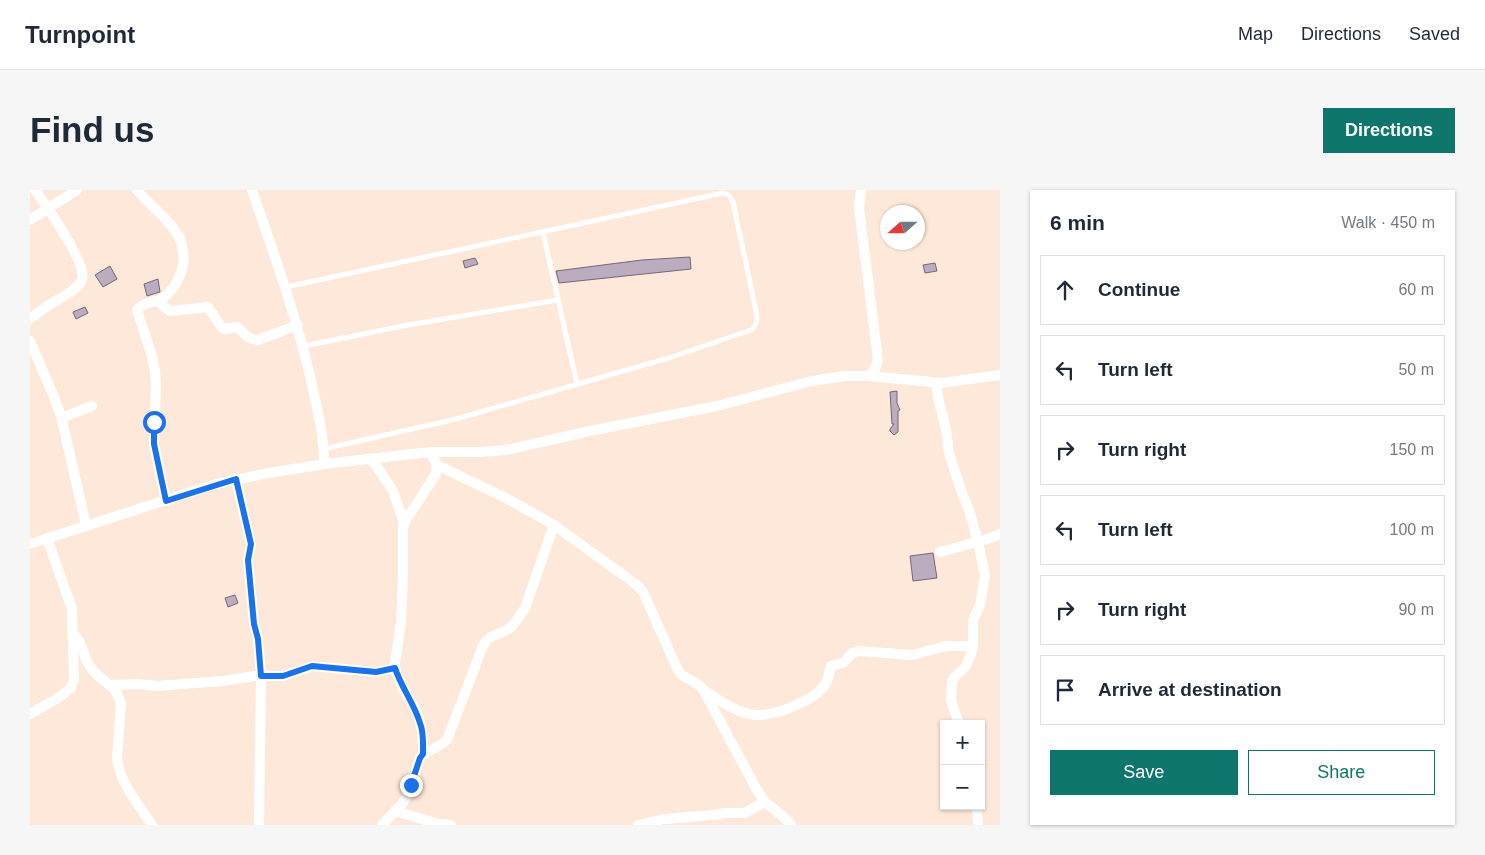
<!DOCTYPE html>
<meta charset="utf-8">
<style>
:root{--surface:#fff;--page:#f6f6f7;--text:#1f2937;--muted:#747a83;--line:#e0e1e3;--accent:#0f766e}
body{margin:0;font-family:Arial,sans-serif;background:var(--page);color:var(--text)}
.controls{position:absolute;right:15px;bottom:15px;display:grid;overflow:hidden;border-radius:0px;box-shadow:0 1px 4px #0004}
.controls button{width:45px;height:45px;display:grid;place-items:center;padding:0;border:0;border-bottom:1px solid var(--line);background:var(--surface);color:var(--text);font:25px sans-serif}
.compass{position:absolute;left:850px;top:15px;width:45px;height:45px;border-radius:50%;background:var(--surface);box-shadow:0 1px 4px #0004;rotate:249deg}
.stop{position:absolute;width:15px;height:15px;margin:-11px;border:4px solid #1a73e8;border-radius:50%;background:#fff}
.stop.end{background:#1a73e8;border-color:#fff;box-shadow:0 1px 5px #0008}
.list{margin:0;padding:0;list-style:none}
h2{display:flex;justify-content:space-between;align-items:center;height:65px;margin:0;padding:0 20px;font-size:21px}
h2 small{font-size:16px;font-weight:400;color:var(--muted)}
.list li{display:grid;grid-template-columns:32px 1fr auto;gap:15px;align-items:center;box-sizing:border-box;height:70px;margin:0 10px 10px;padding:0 10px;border:1px solid var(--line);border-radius:0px}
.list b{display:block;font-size:19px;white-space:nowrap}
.list em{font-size:16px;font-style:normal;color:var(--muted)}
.actions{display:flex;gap:10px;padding:15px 20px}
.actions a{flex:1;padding:11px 0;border:1px solid var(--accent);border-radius:0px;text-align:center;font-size:18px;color:var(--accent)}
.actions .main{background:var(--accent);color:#fff}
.icon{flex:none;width:28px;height:28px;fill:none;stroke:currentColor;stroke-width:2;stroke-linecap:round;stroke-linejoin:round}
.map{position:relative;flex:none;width:970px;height:635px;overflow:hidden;border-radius:0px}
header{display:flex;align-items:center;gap:30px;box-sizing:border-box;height:70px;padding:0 25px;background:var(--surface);border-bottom:1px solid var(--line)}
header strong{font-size:24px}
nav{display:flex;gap:28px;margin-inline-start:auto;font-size:18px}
.intro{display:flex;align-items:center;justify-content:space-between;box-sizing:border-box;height:120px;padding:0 30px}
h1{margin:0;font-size:35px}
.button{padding:12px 22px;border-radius:0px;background:var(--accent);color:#fff;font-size:18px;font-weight:700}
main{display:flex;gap:30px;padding:0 30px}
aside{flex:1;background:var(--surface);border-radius:0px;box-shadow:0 1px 4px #0004}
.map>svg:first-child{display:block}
.building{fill:#bbacc0;stroke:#756779}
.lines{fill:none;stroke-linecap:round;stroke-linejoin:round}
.lane{stroke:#fff;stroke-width:5}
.street{stroke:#fff;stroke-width:10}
.route{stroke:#1a73e8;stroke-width:6}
</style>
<header>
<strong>Turnpoint</strong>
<nav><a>Map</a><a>Directions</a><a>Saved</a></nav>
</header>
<div class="intro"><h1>Find us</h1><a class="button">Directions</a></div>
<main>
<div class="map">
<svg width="970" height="635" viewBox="0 0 970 635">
<rect width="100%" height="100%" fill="#fee8d9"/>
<g class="building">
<path d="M660 67 661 79 529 93 526 81 612 70Z"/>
<path d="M445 68 448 74 435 78 433 71Z"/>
<path d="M905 73 907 81 895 83 893 75Z"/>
<path d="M80 76 87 89 73 97 65 85Z"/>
<path d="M128 89 130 102 117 106 114 94Z"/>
<path d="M55 117 58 123 46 129 43 122Z"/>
<path d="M867 201V213L870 220 868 221V242L864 245 860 241V239L864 234H862L860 202Z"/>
<path d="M903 363 907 388 883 391 880 366Z"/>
<path d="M205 405 208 413 198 417 195 408Z"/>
</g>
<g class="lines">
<g class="lane">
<path d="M513 42 547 194"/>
<path d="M256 97 693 3 699 5 703 12 727 126C727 133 726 136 721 140L642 167 426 229 294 259"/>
<path d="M274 156 378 135 528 110"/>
</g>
<g class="street">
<path d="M107 0C119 15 139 29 148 45 153 53 155 70 152 79 150 88 143 99 137 105 128 114 114 110 107 120L122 166 125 181 126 195 124 254 136 311"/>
<path d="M222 0C244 64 267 128 282 195 288 221 294 247 294 274"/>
<path d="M831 0 829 18 848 170 845 179 839 186"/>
<path d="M0 30 47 0"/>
<path d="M127 111 140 121 178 117 192 138 195 139 207 137C215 143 217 150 228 150L268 135"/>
<path d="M0 129C7 124 14 118 22 113 32 107 46 101 52 90 59 76 15 14 5 0"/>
<path d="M0 151 24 207 31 226 56 335"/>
<path d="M906 193 909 212 916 239 919 263 932 303 939 320 948 352 955 386 950 415 943 430V456L941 464 936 476 924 488 922 492 921 510 929 534"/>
<path d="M31 228 62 216"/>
<path d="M340 269 346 275 363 301 374 333"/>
<path d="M407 275 476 308 524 335 607 395 613 402 648 480 652 485 669 495 674 501 727 600 735 612 755 628 761 635"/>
<path d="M206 289 221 355 218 370 224 434 228 449 231 486 229 635"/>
<path d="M0 354 186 294 233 284 294 274 400 262H452L476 260 560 241 687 216 782 191 815 186H838L912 193 970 185"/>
<path d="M910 362 961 348 970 344"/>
<path d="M43 444C54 454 52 464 59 475 70 493 85 491 91 514L87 568C90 593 108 614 122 635"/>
<path d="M80 495 109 494 127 496 193 491 225 486H253L282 476 346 482 365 478"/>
<path d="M675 501C709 523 724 534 764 516 777 510 790 505 797 491 799 486 799 481 801 476L813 473 822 463 829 461 882 465 916 456H943"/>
<path d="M0 524 28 508 41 498 44 490 42 419 17 348"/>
<path d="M393 564C393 549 393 536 386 521 379 506 365 490 365 473L371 432 373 386V337L376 330 406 284 407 275 400 262"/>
<path d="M947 616 948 635"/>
<path d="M365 621 409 634 421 635"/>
<path d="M352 635 372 614 378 604 390 568C397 560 409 558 417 550L453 456C460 443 469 446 480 438 486 432 491 425 495 418L524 335"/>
<path d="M608 635 634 629 684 625 696 623H714L735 612"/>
</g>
</g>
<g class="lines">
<path class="route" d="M124 232V254L136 311 206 289 221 354 218 370 224 434 228 449 231 486H253L282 476 346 482 365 478C371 497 384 513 390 533 394 543 393 554 393 564L390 568 381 595"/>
</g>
</svg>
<div class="controls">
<button>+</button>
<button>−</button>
</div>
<svg class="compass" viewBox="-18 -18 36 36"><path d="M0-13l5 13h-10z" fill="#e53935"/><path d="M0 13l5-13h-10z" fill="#747a83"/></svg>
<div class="stop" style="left:124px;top:232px"></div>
<div class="stop end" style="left:381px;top:595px"></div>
</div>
<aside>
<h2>6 min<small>Walk · 450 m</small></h2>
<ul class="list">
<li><svg class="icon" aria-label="ahead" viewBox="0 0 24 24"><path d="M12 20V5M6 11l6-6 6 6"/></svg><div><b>Continue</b></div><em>60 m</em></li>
<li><svg class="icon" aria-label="left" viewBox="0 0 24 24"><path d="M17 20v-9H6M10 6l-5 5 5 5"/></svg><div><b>Turn left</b></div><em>50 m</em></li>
<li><svg class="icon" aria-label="right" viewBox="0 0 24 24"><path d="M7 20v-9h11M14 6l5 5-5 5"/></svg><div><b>Turn right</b></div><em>150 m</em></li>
<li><svg class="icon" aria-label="left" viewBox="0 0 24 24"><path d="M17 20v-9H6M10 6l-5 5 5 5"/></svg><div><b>Turn left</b></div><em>100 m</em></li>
<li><svg class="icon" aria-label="right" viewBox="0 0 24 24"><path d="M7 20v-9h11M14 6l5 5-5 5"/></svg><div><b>Turn right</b></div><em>90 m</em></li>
<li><svg class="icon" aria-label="arrive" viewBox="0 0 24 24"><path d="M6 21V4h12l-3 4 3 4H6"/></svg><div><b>Arrive at destination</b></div></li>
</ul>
<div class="actions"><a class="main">Save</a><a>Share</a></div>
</aside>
</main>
